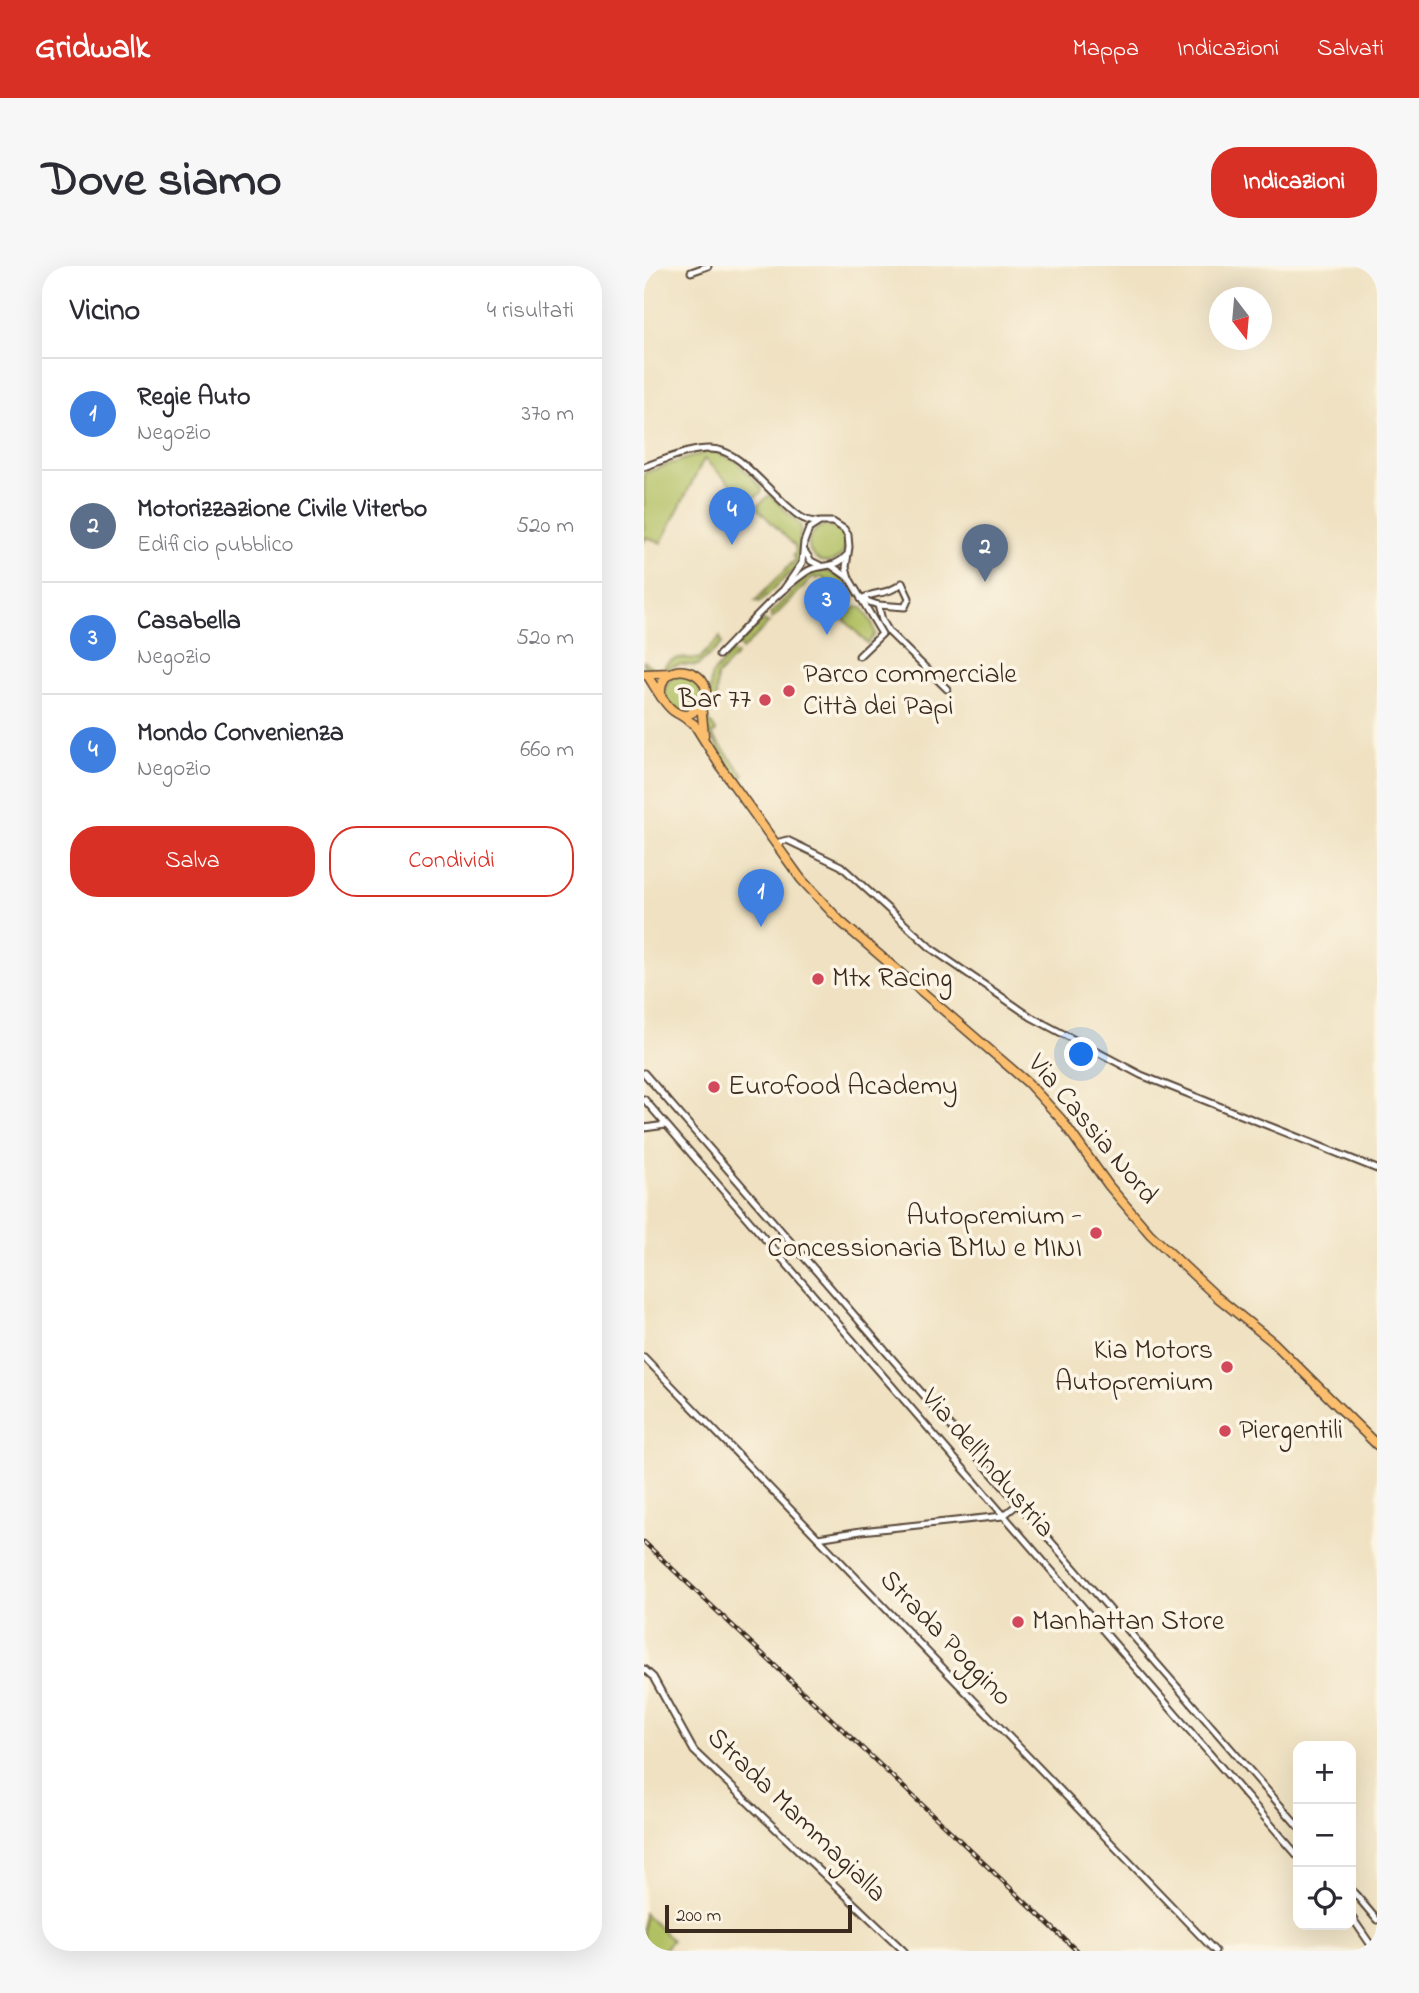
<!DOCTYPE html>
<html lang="it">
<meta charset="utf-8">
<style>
:root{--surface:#fff;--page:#f7f7f7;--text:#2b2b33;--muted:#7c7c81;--line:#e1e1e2;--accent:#d93025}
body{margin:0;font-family:"Indie Flower",sans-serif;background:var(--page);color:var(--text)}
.controls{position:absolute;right:21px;bottom:21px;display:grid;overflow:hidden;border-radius:14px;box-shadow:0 7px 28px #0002}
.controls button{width:63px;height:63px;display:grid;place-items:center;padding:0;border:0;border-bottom:2px solid var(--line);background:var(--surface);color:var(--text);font:35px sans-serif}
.compass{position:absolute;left:565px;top:21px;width:63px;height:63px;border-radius:50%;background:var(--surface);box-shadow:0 7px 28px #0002;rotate:164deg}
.scale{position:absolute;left:21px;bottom:18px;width:187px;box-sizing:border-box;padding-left:7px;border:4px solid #3b2a1e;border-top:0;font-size:19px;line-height:24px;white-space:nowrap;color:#3b2a1e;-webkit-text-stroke:5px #fcf5e5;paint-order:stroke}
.you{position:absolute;left:438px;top:789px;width:24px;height:24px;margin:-18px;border:5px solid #fff;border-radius:50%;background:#1a73e8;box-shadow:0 0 0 10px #1a73e833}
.badge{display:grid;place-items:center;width:46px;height:46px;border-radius:50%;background:var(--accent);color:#fff;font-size:23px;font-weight:700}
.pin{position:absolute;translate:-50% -58px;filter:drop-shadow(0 2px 4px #0008)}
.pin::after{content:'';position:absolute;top:37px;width:24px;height:21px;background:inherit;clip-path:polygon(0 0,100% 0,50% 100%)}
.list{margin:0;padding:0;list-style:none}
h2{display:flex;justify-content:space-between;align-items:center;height:91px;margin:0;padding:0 28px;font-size:30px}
h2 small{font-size:23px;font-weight:400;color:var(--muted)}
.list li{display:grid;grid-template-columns:46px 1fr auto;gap:21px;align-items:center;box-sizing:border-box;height:112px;padding:0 28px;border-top:2px solid var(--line)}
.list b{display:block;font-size:26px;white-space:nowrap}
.list p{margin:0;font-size:23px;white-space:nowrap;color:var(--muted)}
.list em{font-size:23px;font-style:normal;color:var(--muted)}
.actions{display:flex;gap:14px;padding:21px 28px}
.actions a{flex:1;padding:16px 0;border:2px solid var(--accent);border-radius:28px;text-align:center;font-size:24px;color:var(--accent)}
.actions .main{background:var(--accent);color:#fff}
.icon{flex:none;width:38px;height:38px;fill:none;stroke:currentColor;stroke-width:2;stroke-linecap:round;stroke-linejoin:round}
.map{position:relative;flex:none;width:733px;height:1685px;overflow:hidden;border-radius:28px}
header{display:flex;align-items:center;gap:42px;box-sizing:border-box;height:98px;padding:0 35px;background:var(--accent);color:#fff}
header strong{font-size:33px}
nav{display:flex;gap:38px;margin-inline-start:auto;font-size:24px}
.intro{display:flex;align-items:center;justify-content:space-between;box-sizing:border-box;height:168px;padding:0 42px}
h1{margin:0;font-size:49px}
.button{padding:18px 32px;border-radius:28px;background:var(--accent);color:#fff;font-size:24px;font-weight:700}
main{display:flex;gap:42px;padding:0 42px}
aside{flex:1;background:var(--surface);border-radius:28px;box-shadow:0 7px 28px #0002}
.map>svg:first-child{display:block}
.green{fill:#b1c062;stroke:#767540;stroke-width:2}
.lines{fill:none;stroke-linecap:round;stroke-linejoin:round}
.minor-casing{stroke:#564536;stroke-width:9}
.primary-casing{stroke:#564536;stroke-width:11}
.minor{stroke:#fff;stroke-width:5}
.primary{stroke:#fbbe6e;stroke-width:8}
.rail-casing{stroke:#3b2a1e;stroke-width:4.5}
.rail{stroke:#fcf5e5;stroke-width:2;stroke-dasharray:5;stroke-linecap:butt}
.poi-dot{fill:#d1495b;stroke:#fcf5e5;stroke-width:2.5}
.labels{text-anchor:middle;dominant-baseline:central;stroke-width:7;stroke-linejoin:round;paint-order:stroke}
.poi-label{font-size:28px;fill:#3b2a1e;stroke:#fcf5e5;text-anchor:start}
.street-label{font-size:28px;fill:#3b2a1e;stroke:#fcf5e5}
</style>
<header>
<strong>Gridwalk</strong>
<nav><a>Mappa</a><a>Indicazioni</a><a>Salvati</a></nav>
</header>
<div class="intro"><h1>Dove siamo</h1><a class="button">Indicazioni</a></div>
<main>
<aside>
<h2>Vicino<small>4 risultati</small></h2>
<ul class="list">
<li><span class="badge" style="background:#3f7fe0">1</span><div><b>Regie Auto</b><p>Negozio</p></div><em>370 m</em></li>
<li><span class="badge" style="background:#5c6f8a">2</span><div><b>Motorizzazione Civile Viterbo</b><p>Edificio pubblico</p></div><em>520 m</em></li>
<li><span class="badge" style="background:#3f7fe0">3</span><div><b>Casabella</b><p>Negozio</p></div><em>520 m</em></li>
<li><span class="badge" style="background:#3f7fe0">4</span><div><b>Mondo Convenienza</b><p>Negozio</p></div><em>660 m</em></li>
</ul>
<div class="actions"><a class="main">Salva</a><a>Condividi</a></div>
</aside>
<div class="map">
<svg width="733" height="1685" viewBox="0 0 733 1685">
<rect width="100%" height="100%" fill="#fcf5e5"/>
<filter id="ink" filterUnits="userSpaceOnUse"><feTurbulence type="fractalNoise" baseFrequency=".0143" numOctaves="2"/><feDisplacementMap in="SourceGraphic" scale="14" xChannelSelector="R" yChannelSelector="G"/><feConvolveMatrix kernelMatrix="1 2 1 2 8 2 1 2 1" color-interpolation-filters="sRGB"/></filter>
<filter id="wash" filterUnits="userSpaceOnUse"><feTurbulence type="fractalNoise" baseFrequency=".00686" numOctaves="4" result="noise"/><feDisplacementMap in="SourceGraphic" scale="28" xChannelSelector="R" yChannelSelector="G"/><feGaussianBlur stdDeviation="1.57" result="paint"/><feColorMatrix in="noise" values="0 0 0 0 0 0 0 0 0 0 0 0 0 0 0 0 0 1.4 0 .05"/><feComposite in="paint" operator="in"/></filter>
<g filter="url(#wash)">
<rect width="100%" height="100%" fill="#efe1c1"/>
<g class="green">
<path d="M71 186 92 195 118 222 117 227 105 235 60 193 17 277 3 271 0 276V207L59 187Z"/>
<path d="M126 229 157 260 155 281 157 292 151 302 116 336 111 335 152 293 149 290 152 286 151 280 114 243V239Z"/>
<circle cx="183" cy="278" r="18"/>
<path d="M170 305C191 304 202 312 211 330L207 339 177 310 173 313 170 310 128 353 126 348 165 308Z"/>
<path d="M187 340 200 353 212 341 219 342 229 359 231 368 224 378Z"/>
<path d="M119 355 125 357 98 384 95 379Z"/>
<path d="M76 371 78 378 54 399C47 400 41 398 35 399 19 401 18 409 0 400V395C22 413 15 398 31 393 38 391 48 393 55 393Z"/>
<path d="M88 386 93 389 73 410 72 437 65 443 63 451 72 465 68 469 100 509 92 515 59 455V448L66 432 67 410Z"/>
<circle cx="39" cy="426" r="18"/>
<path d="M0 1647 28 1674 18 1685H0Z"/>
</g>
</g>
<g filter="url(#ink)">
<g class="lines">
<defs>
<g id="minor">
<path d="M47 6 64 0"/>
<path d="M0 201C85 168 80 180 141 238 151 247 158 255 173 256"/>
<path d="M161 286 167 295 177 300"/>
<path d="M188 300 205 312"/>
<path d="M258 317 265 332 261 341 234 339 217 333C231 325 245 329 258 317Z"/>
<path d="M140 323 158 297 160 276 165 263 176 256H189L200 263 204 269 205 281 202 301 205 312 238 368 215 390"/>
<path d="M234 339 238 354 245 366 303 423"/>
<path d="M75 389C103 361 129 329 162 306 175 297 190 304 202 290"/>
<path d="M132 577 143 574 197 600 288 683 387 751 497 809 733 903"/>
<path d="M0 807 654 1560"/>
<path d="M0 833 654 1590"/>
<path d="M0 862 22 859"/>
<path d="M0 1091 571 1685"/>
<path d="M174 1272 217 1265 359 1250 374 1238"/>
<path d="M0 1403 9 1411 50 1485 260 1685"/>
<path d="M707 1623 733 1654"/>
<path d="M707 1650 731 1685"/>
</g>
<g id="primary">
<path d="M0 408 28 407"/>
<path d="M3 409C14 424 33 470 57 438 80 407 13 385 17 431"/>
<path d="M57 438 60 469"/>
<path d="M33 447 50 458 78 503 157 613 196 655 384 817 417 853 465 920 506 968 573 1031 629 1076 733 1179"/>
</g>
</defs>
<use href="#minor" class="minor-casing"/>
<use href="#primary" class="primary-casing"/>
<use href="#minor" class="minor"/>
<use href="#primary" class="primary"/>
<defs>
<path id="rail" d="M0 1276 433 1685"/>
</defs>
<use href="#rail" class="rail-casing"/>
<use href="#rail" class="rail"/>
</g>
</g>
<g class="poi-dot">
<circle cx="145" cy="425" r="7"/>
<circle cx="121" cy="434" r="7"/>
<circle cx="174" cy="713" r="7"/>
<circle cx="70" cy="821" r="7"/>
<circle cx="452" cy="967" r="7"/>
<circle cx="583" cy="1101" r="7"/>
<circle cx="581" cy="1165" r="7"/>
<circle cx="374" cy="1356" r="7"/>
</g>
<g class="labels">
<g class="poi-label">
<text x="159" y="409">Parco commerciale<tspan x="159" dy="32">Città dei Papi</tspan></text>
<text x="107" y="434" text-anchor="end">Bar 77</text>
<text x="188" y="713">Mtx Racing</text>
<text x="84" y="821">Eurofood Academy</text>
<text x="438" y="951" text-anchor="end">Autopremium -<tspan x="438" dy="32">Concessionaria BMW e MINI</tspan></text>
<text x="569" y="1085" text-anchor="end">Kia Motors<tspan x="569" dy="32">Autopremium</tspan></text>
<text x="595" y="1165">Piergentili</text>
<text x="388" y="1356">Manhattan Store</text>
</g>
<g class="street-label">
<text transform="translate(448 864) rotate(50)">Via Cassia Nord</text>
<text transform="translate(343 1198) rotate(49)">Via dell'Industria</text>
<text transform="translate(301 1373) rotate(46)">Strada Poggino</text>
<text transform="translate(152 1550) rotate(44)">Strada Mammagialla</text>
</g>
</g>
</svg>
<div class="controls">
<button>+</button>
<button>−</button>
<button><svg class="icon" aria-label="locate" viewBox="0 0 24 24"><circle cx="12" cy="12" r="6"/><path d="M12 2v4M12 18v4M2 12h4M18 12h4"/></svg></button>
</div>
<svg class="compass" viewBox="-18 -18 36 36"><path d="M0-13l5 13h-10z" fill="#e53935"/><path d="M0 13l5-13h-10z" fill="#7c7c81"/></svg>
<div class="scale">200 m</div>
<div class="you"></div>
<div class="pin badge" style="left:117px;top:661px;background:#3f7fe0">1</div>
<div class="pin badge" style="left:341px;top:316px;background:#5c6f8a">2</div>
<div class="pin badge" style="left:183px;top:369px;background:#3f7fe0">3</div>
<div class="pin badge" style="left:88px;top:279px;background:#3f7fe0">4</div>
</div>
</main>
